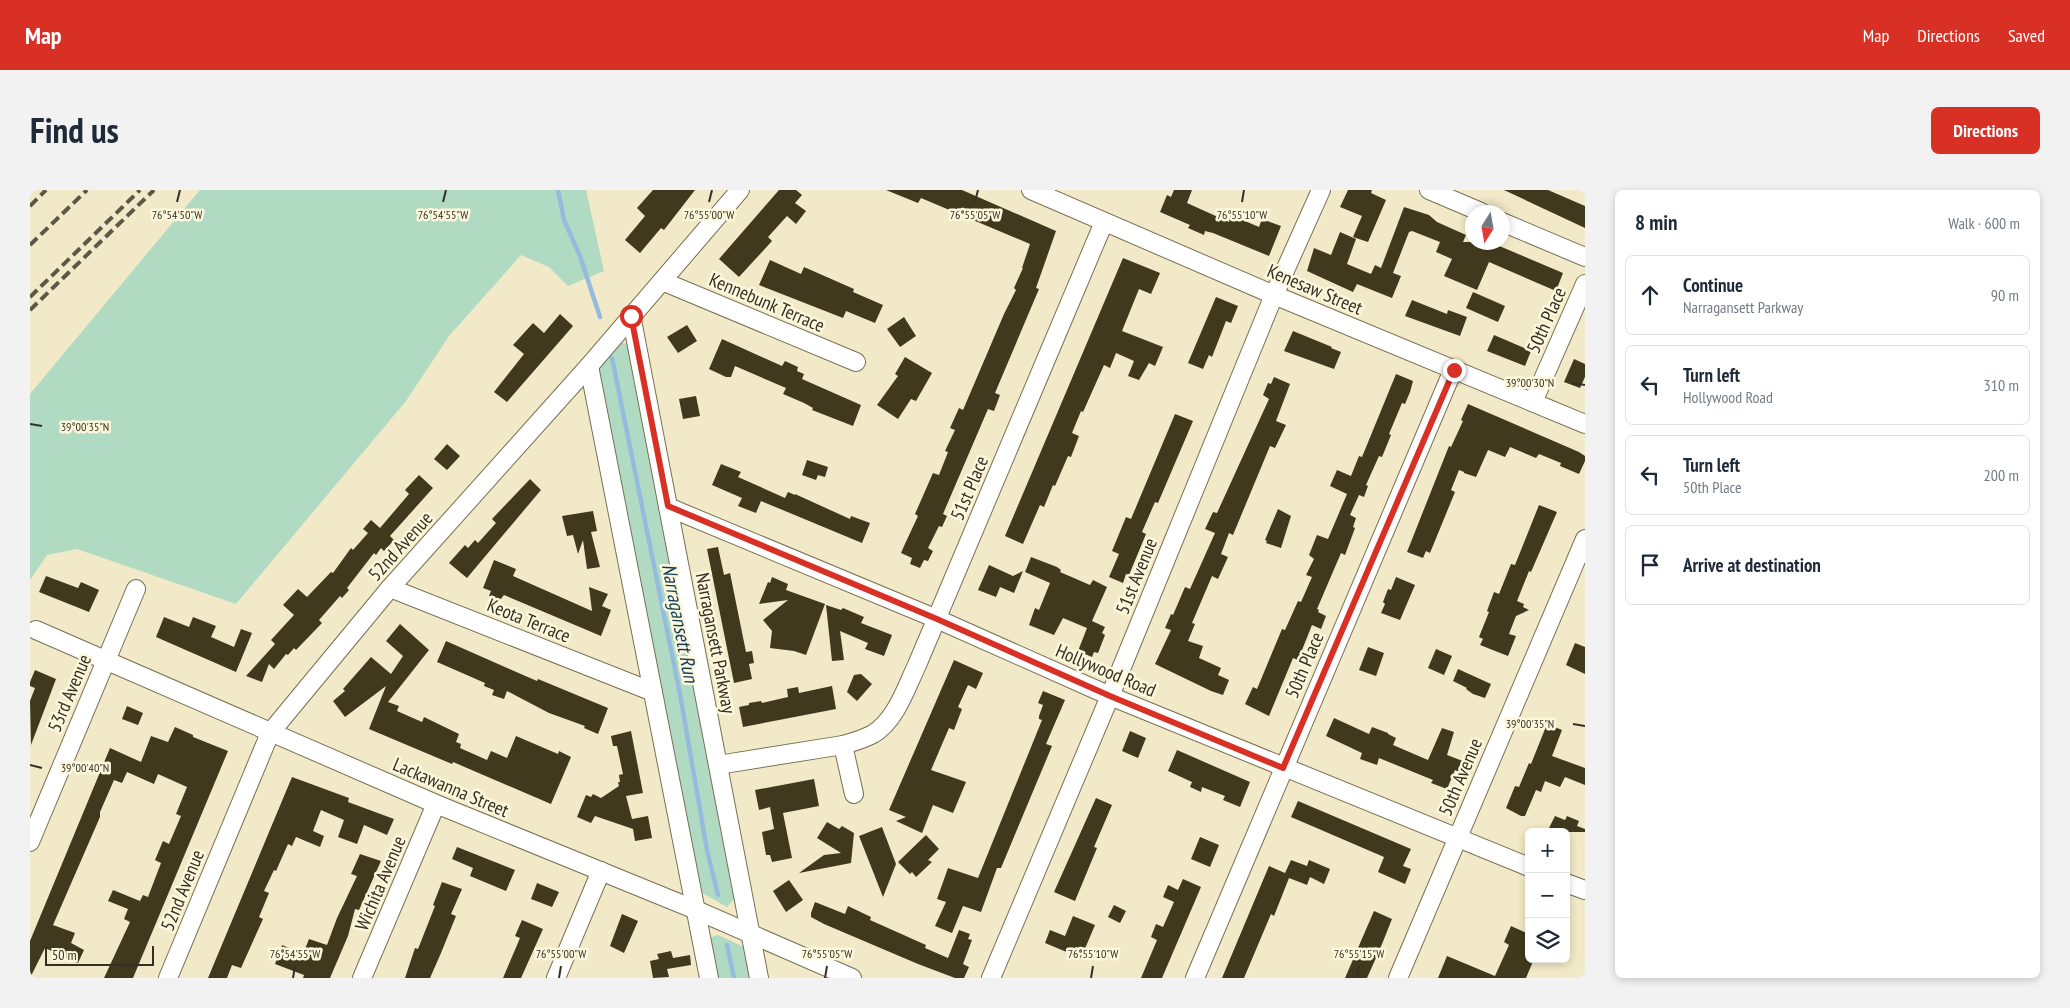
<!DOCTYPE html>
<meta charset="utf-8">
<style>
:root{--surface:#fff;--page:#f2f2f3;--text:#1f2937;--muted:#747a83;--line:#e0e1e3;--accent:#d93025}
body{margin:0;font-family:"PT Sans Narrow",sans-serif;background:var(--page);color:var(--text)}
.controls{position:absolute;right:15px;bottom:15px;display:grid;overflow:hidden;border-radius:8px;box-shadow:0 2px 8px #0003}
.controls button{width:45px;height:45px;display:grid;place-items:center;padding:0;border:0;border-bottom:1px solid var(--line);background:var(--surface);color:var(--text);font:25px sans-serif}
.compass{position:absolute;left:1435px;top:15px;width:45px;height:45px;border-radius:50%;background:var(--surface);box-shadow:0 2px 8px #0003;rotate:191deg}
.scale{position:absolute;left:15px;bottom:12px;width:109px;box-sizing:border-box;padding-left:5px;border:2px solid #343024;border-top:0;font-size:14px;line-height:18px;white-space:nowrap;color:#343024;-webkit-text-stroke:4px #fdf7dc;paint-order:stroke}
.stop{position:absolute;width:15px;height:15px;margin:-11px;border:4px solid #d93025;border-radius:50%;background:#fff}
.stop.end{background:#d93025;border-color:#fff;box-shadow:0 1px 5px #0008}
.list{margin:0;padding:0;list-style:none}
h2{display:flex;justify-content:space-between;align-items:center;height:65px;margin:0;padding:0 20px;font-size:21px}
h2 small{font-size:16px;font-weight:400;color:var(--muted)}
.list li{display:grid;grid-template-columns:32px 1fr auto;gap:15px;align-items:center;box-sizing:border-box;height:80px;margin:0 10px 10px;padding:0 10px;border:1px solid var(--line);border-radius:8px}
.list b{display:block;font-size:19px;white-space:nowrap}
.list p{margin:0;font-size:16px;white-space:nowrap;color:var(--muted)}
.list em{font-size:16px;font-style:normal;color:var(--muted)}
.icon{flex:none;width:28px;height:28px;fill:none;stroke:currentColor;stroke-width:2;stroke-linecap:round;stroke-linejoin:round}
.map{position:relative;flex:none;width:1555px;height:788px;overflow:hidden;border-radius:8px}
header{display:flex;align-items:center;gap:30px;box-sizing:border-box;height:70px;padding:0 25px;background:var(--accent);color:#fff}
header strong{font-size:24px}
nav{display:flex;gap:28px;margin-inline-start:auto;font-size:18px}
.intro{display:flex;align-items:center;justify-content:space-between;box-sizing:border-box;height:120px;padding:0 30px}
h1{margin:0;font-size:35px}
.button{padding:12px 22px;border-radius:8px;background:var(--accent);color:#fff;font-size:18px;font-weight:700}
main{display:flex;gap:30px;padding:0 30px}
aside{flex:1;background:var(--surface);border-radius:8px;box-shadow:0 2px 8px #0003}
.map>svg:first-child{display:block}
.green{fill:#b0dbc2}
.lines{fill:none;stroke-linecap:round;stroke-linejoin:round}
.stream{stroke:#95bcdd;stroke-width:4.5}
.building{fill:#40391d}
.street-casing{stroke:#777052;stroke-width:20}
.street{stroke:#fff;stroke-width:18}
.rail{stroke:#5c5747;stroke-width:4;stroke-dasharray:10 5;stroke-linecap:butt}
.route{stroke:#d93025;stroke-width:6}
.ticks{fill:none;stroke:#343024;stroke-width:2}
.labels{text-anchor:middle;dominant-baseline:central;stroke-width:5;stroke-linejoin:round;paint-order:stroke}
.street-label{font-size:19px;fill:#343024;stroke:#fdf7dc}
.water-label{font-size:20px;font-style:italic;fill:#103d5e;stroke:#fdf7dc}
.ticks-label{font-size:12px;text-anchor:middle;fill:#343024;stroke:#fdf7dc;stroke-width:5;stroke-linejoin:round;paint-order:stroke}
</style>
<header>
<strong>Map</strong>
<nav><a>Map</a><a>Directions</a><a>Saved</a></nav>
</header>
<div class="intro"><h1>Find us</h1><a class="button">Directions</a></div>
<main>
<div class="map">
<svg width="1555" height="788" viewBox="0 0 1555 788">
<rect width="100%" height="100%" fill="#f2e9c8"/>
<g class="green">
<path d="M170 0H556L574 81 538 96 519 77 491 65 419 146 376 211 206 414 47 359 17 365 0 390V204Z"/>
<path d="M588 151 597 154 706 707 697 717 667 700 566 183Z"/>
<path d="M688 745 716 758 722 788H685L679 757 681 747Z"/>
</g>
<g class="lines">
<g class="stream">
<path d="M528 0 534 30 550 66 570 127"/>
<path d="M582 168 650 504 677 660 688 705"/>
<path d="M697 755 704 788"/>
</g>
</g>
<g class="building">
<path d="M623 0H665L634 40 631 38 610 63 595 50 615 26 607 18Z"/>
<path d="M749 0H766L772 5 765 13 776 21 766 34 757 26 738 47 742 51 709 87 689 69Z"/>
<path d="M856 0H932L1026 41 1006 98 1009 99 965 203 970 205 964 221 958 219 913 324 917 326 912 337 909 336 898 358 903 361 898 371 894 370 890 378 880 374 882 368 871 363 874 356 888 326 885 324 903 283 909 285 918 262 915 261 925 240 920 238 929 218 933 220 974 124 986 100 984 98 993 78H992L1000 54 891 8 888 13Z"/>
<path d="M1144 0H1162L1157 13 1199 32 1201 25 1229 37 1232 29 1251 36 1239 66 1183 43 1175 41 1174 45 1158 38 1160 35 1130 22 1137 5 1141 7Z"/>
<path d="M1318 0H1342L1341 3 1356 10 1338 52 1323 47 1332 26 1310 17Z"/>
<path d="M1474 0H1518L1555 16V38Z"/>
<path d="M1374 17 1399 25 1407 32 1436 45 1433 52H1468L1467 55 1533 83 1526 101 1459 72 1447 100 1414 86 1422 69 1406 62 1410 52 1382 41 1379 42 1363 83 1371 86 1362 108 1327 94 1323 102 1277 81 1284 58 1301 65 1310 42 1326 49 1317 74 1341 84 1345 75 1351 78Z"/>
<path d="M1093 68 1130 83 1121 104 1109 99 1092 141 1133 157 1125 176 1119 173 1109 190 1098 186 1104 171 1086 163 1080 178 1074 175 1053 222 1051 221 1042 243 1049 246 1041 267 1038 266 1025 296 1023 295 1014 317 1010 315 993 354 975 346Z"/>
<path d="M740 70 771 84 774 77 824 99 823 102 853 115 845 133 816 121 813 128 729 95Z"/>
<path d="M1443 102 1475 116 1468 132 1436 118Z"/>
<path d="M1186 107 1208 116 1201 133 1196 131 1182 167 1179 165 1173 179 1158 173Z"/>
<path d="M1382 110 1417 124 1418 120 1437 127 1430 146 1375 126Z"/>
<path d="M530 124 543 136 477 212 464 202 494 164 483 155 503 133 514 143Z"/>
<path d="M874 127 886 146 870 157 857 139Z"/>
<path d="M657 135 667 151 648 163 637 147Z"/>
<path d="M1263 141 1302 157 1301 158 1311 162 1304 179 1254 161Z"/>
<path d="M1464 145 1501 161 1495 176 1457 161Z"/>
<path d="M692 149 752 176 755 171 768 177 767 181 774 184 772 189 831 215 823 236 782 220 783 218 774 213 753 204 756 198 705 176 701 187H696L679 179Z"/>
<path d="M875 167 902 183 886 211 881 209 868 229 847 215 868 186 865 184Z"/>
<path d="M1544 169 1555 174V187L1550 198 1534 192Z"/>
<path d="M1366 184 1383 191 1380 202 1375 214 1372 213 1359 244 1361 245 1352 267 1349 266 1336 295 1338 296 1334 307 1329 305 1320 325 1326 328 1323 337 1325 338 1315 365 1311 363 1287 419 1289 420 1288 422 1296 426 1291 439 1282 435 1268 470 1263 468 1239 526 1215 514 1223 497 1227 499 1252 439 1255 440 1268 411 1271 412 1282 387 1276 385 1284 369 1279 365 1287 345 1298 349 1317 304 1300 296 1307 280 1321 286 1329 266 1332 267Z"/>
<path d="M1244 187 1260 194 1246 231 1256 235 1245 258 1240 256 1203 345 1199 343 1191 364 1198 367 1188 389 1182 386 1162 433 1165 434 1158 451 1173 456 1169 468 1191 478 1188 485 1199 490 1193 505 1181 501 1125 474 1141 440 1135 438 1141 424 1143 425 1155 397 1160 399 1185 343 1175 339 1183 322 1187 323 1239 209 1233 205 1238 193 1241 194Z"/>
<path d="M666 206 670 226 653 229 649 209Z"/>
<path d="M1438 214 1549 262 1555 266V271L1549 284 1530 276 1531 273 1509 264 1506 268 1480 257 1475 267 1458 260 1446 287 1434 283V281V282L1429 280 1421 300 1425 302 1400 363 1396 361 1393 368 1377 362 1419 256 1421 257 1433 231 1431 230Z"/>
<path d="M1145 224 1163 231 1128 313 1125 312 1112 342 1116 344 1099 385 1096 384 1093 393 1079 387 1089 364 1082 361 1096 327 1101 329Z"/>
<path d="M417 254 430 266 417 280 404 269Z"/>
<path d="M777 270 798 277 795 287 788 285 786 290 772 285Z"/>
<path d="M691 274 711 282 708 287 755 308 758 302 765 305V304L820 329 821 326 840 333 832 353 731 311 726 323 708 316 712 308 682 295Z"/>
<path d="M389 285 403 298 360 346 364 350 354 361 351 358 346 365 344 363 317 398 319 400 312 408 310 406 289 430 292 433 266 460 264 458 258 465 256 464 244 479 239 474 232 492 216 486 245 454 241 450 264 425 253 415 268 399 277 407 301 382 303 383 321 358 323 360 338 343 333 339 341 330 350 338 379 304 375 300Z"/>
<path d="M500 289 511 300 437 388 419 373 435 355 438 358 445 350 448 353 466 333 462 329Z"/>
<path d="M1509 315 1527 322 1501 382 1499 381 1487 411 1494 414 1493 417 1499 420 1486 426 1479 444 1486 446 1478 466 1450 455 1453 449 1449 447 1459 422 1457 421 1464 402 1469 404 1481 374 1485 375Z"/>
<path d="M1248 319 1261 326 1251 358 1236 353 1237 351 1235 350Z"/>
<path d="M563 321 567 341 561 342 570 377 557 379 553 350 548 364 543 345 537 346 532 326Z"/>
<path d="M688 357 694 385 700 383 716 462 722 461 724 473 719 474 722 489 704 493 677 359Z"/>
<path d="M1001 367 1027 377 1031 380 1030 382 1060 395 1063 390 1077 397 1062 431 1075 437 1072 443 1075 445 1068 463 1064 462 1062 467 1048 461 1057 438 1033 428 1024 445 999 435 1005 418 1009 420 1020 393 995 382Z"/>
<path d="M464 370 486 379 483 386 562 421 559 397 578 404 572 416 581 420 571 446 474 405 470 410 459 406 461 401 453 398Z"/>
<path d="M959 375 983 386 993 381 984 403 970 397 966 407 948 400Z"/>
<path d="M16 386 48 398 51 392 69 400 59 422 9 402Z"/>
<path d="M742 387 758 394 756 400 795 414 776 465 764 461 740 458 742 441 733 430 758 410 729 414 738 392 740 393Z"/>
<path d="M1366 387 1385 395 1370 430 1351 423 1355 414 1353 412 1358 399 1361 400Z"/>
<path d="M796 415 811 420 813 418 834 427 831 433 862 445 854 466 835 459 838 453 810 441 814 470 802 471Z"/>
<path d="M134 427 159 437 163 427 186 436 181 447 204 457 211 439 222 443 206 482 126 447Z"/>
<path d="M370 434 399 460 358 512 369 516 367 521 392 532 394 527 429 544 426 552 431 554 430 558 457 570 461 561 477 568 486 546 528 564 529 561 541 567 521 614 423 572 422 574 339 539 356 496 315 527 303 511 315 501 313 499 341 467 361 484 373 466 356 451Z"/>
<path d="M416 451 484 481 507 491 508 489 578 518 568 544 554 538 555 536 519 523 477 501 474 509 462 505 464 500 454 496 455 493 407 472Z"/>
<path d="M1545 453 1555 457V484L1536 475Z"/>
<path d="M1338 457 1354 463 1346 486 1329 480Z"/>
<path d="M1406 459 1422 466 1414 485 1398 478Z"/>
<path d="M924 470 953 483 946 499 938 495 928 517 932 519 924 540 919 538 901 580 936 592 923 623 903 615 892 643 866 631 876 627 859 620Z"/>
<path d="M1428 479 1461 494 1455 508 1443 504 1436 499 1437 498 1423 491Z"/>
<path d="M5 480 26 489 1 555 0 511 5 498 0 496V492Z"/>
<path d="M831 484 842 494 827 511 817 502 824 485Z"/>
<path d="M802 496 806 519 713 537 709 517 719 515V513L731 511 732 513 758 507 757 499 768 497 769 503Z"/>
<path d="M1013 501 1035 510 1016 554 1022 556 971 678H967L951 722 933 716 922 743 905 736 916 712 907 709 918 678 948 688 1012 530 1009 529V526L1013 515 1008 513Z"/>
<path d="M97 516 113 523 108 535 92 529Z"/>
<path d="M1304 528 1339 544 1342 537 1358 543V544L1366 548 1363 555 1398 570 1412 538 1424 542 1417 565 1438 573 1433 584 1425 580 1417 599 1401 593 1403 590 1349 568 1347 575 1330 569 1332 563 1296 546Z"/>
<path d="M1517 534 1532 540 1522 566 1555 578V595L1535 587 1530 597 1515 591 1511 602 1506 600 1495 626H1491L1476 618 1485 596 1489 597 1499 573 1501 574Z"/>
<path d="M145 537 163 545V547L198 561 103 788H74L100 732 94 729 98 719 78 711 83 700 110 711 113 705 118 707 131 673 125 670 133 651 139 654 151 626 146 624 157 597 128 584 124 594 97 582 92 593 84 590 70 622V627L23 735 45 743 41 753 54 760 48 773 15 758 0 788V751L80 558 111 572 121 546 138 552Z"/>
<path d="M601 541 613 603 596 606 602 629 618 626 622 648 605 651 603 639 565 626 561 633 547 627 556 605 561 607 563 604 571 608 589 596 588 592H590L589 585 593 584 587 556H583L581 546Z"/>
<path d="M1100 541 1116 548 1108 568 1092 561Z"/>
<path d="M1147 560 1220 592 1210 617 1193 610 1195 606 1172 597 1171 602 1160 597 1162 592 1138 581Z"/>
<path d="M262 587 319 608 318 612 364 629 357 645 334 635 327 654 308 647 314 630 291 620 283 641 294 646 290 657 266 647 262 656 258 654 246 681 244 680 234 701 239 703 229 727 233 729 211 778 202 775 197 788H178Z"/>
<path d="M784 589 789 616 753 623 762 668 742 672 740 665H736L732 642 744 639 740 617 729 620 725 600Z"/>
<path d="M1066 608 1082 615 1064 657 1067 658 1045 711 1024 702Z"/>
<path d="M1268 611 1381 659 1373 676 1381 679 1375 694 1348 682 1354 667 1261 627Z"/>
<path d="M1525 626 1535 630 1537 626 1549 631 1547 636 1555 639V642H1517Z"/>
<path d="M797 632 809 639 812 636 824 643 821 673 769 683 794 665 811 663 787 648Z"/>
<path d="M852 637 866 674 853 707 829 646Z"/>
<path d="M896 645 909 659 898 670 902 672 886 687 882 682 880 684 868 672Z"/>
<path d="M1170 647 1189 655 1180 677 1161 669Z"/>
<path d="M427 657 485 680 476 701 440 686 443 678 422 669Z"/>
<path d="M330 664 351 671 329 720 325 719 318 746 300 788H273L274 785 245 774 252 755 273 764 279 749 297 755 307 728 327 686 321 684Z"/>
<path d="M1261 670 1277 676 1279 670 1300 679 1294 694 1280 687 1277 695 1259 688 1244 726 1241 724 1214 788H1192L1239 676 1255 683Z"/>
<path d="M1153 689 1171 697 1132 788H1111L1127 750 1121 747 1126 734 1133 737 1144 712 1133 707 1138 695 1148 700Z"/>
<path d="M759 690 773 710 756 722 743 701Z"/>
<path d="M412 692 432 699 421 724 426 726 411 763 400 788H375L385 758 388 759 405 716 403 715Z"/>
<path d="M507 693 529 702 522 717 501 709Z"/>
<path d="M785 712 815 724 818 716 841 727 840 730 896 755 895 758 918 768 929 740 940 744 938 749 942 750 933 774 939 777 934 788H925L888 774 794 734 781 727V723Z"/>
<path d="M1084 715 1096 721 1090 733 1078 727Z"/>
<path d="M1344 721 1362 729 1350 759 1337 788H1315Z"/>
<path d="M592 724 608 731 594 763 580 756Z"/>
<path d="M1043 726 1065 735 1051 768 1015 753 1020 740 1035 746Z"/>
<path d="M492 730 513 739 491 788H473L490 748 485 746Z"/>
<path d="M1481 736 1499 744V769H1504L1496 788H1408L1417 766 1465 786 1479 755 1474 752Z"/>
<path d="M641 761 643 768 660 765 661 775 637 779 639 787 623 788 620 771 629 769 627 764Z"/>
</g>
<g class="lines">
<defs>
<g id="street">
<path d="M1001 0 1244 105 1555 234"/>
<path d="M1399 0 1451 22"/>
<path d="M1472 32 1555 67"/>
<path d="M632 91 826 172"/>
<path d="M601 125 729 788"/>
<path d="M559 176 679 788"/>
<path d="M1503 212 1555 94"/>
<path d="M638 317 907 429 1080 506 1499 677"/>
<path d="M360 398 623 502"/>
<path d="M6 440 406 614 666 720 822 788"/>
<path d="M813 555 824 604"/>
<path d="M688 575 813 555C823 552 834 549 843 544 866 530 876 498 887 475L1074 32"/>
<path d="M0 652 106 399"/>
<path d="M1536 693 1555 700"/>
<path d="M138 788 240 543 360 398 559 176 710 0"/>
<path d="M332 788 406 614"/>
<path d="M526 788 571 681"/>
<path d="M961 788 1080 506 1244 105 1291 0"/>
<path d="M1165 788 1423 180"/>
<path d="M1368 788 1555 349"/>
</g>
</defs>
<use href="#street" class="street-casing"/>
<use href="#street" class="street"/>
<g class="rail">
<path d="M0 16 16 0"/>
<path d="M0 55 57 0"/>
<path d="M0 107 110 0"/>
<path d="M0 120 124 0"/>
</g>
</g>
<g class="lines">
<path class="route" d="M601 126 638 316 907 429 1080 506 1253 578 1424 180"/>
</g>
<path class="ticks" d="M147 12 150 0M413 12 416 0M679 12 682 0M945 12 948 0M1212 12 1214 0M1543 193 1555 195M0 234 12 236M1543 534 1555 536M0 575 12 578M263 788 265 776M529 788 531 776M795 788 797 776M1061 788 1063 776M1327 788 1329 776"/>
<g class="labels">
<g class="street-label">
<text transform="translate(1285 99) rotate(23)">Kenesaw Street</text>
<text transform="translate(737 112) rotate(23)">Kennebunk Terrace</text>
<text transform="translate(1516 130) rotate(-66)">50th Place</text>
<text transform="translate(939 298) rotate(-67)">51st Place</text>
<text transform="translate(370 356) rotate(-48)">52nd Avenue</text>
<text transform="translate(1106 386) rotate(-68)">51st Avenue</text>
<text transform="translate(499 430) rotate(22)">Keota Terrace</text>
<text transform="translate(686 453) rotate(79)">Narragansett Parkway</text>
<text transform="translate(1274 475) rotate(-67)">50th Place</text>
<text transform="translate(1076 480) rotate(23)">Hollywood Road</text>
<text transform="translate(39 503) rotate(-67)">53rd Avenue</text>
<text transform="translate(1430 587) rotate(-67)">50th Avenue</text>
<text transform="translate(421 597) rotate(23)">Lackawanna Street</text>
<text transform="translate(350 693) rotate(-67)">Wichita Avenue</text>
<text transform="translate(152 700) rotate(-68)">52nd Avenue</text>
</g>
<g class="water-label">
<text transform="translate(650 433) rotate(79)">Narragansett Run</text>
</g>
</g>
<g class="ticks-label">
<text x="413" y="29">76°54'55"W</text>
<text x="679" y="29">76°55'00"W</text>
<text x="945" y="29">76°55'05"W</text>
<text x="1212" y="29">76°55'10"W</text>
<text x="147" y="29">76°54'50"W</text>
<text x="1500" y="197">39°00'30"N</text>
<text x="55" y="241">39°00'35"N</text>
<text x="1500" y="538">39°00'35"N</text>
<text x="55" y="582">39°00'40"N</text>
<text x="265" y="768">76°54'55"W</text>
<text x="531" y="768">76°55'00"W</text>
<text x="797" y="768">76°55'05"W</text>
<text x="1063" y="768">76°55'10"W</text>
<text x="1329" y="768">76°55'15"W</text>
</g>
</svg>
<div class="controls">
<button>+</button>
<button>−</button>
<button><svg class="icon" aria-label="layers" viewBox="0 0 24 24"><path d="M12 4l9 5-9 5-9-5zM3 14l9 5 9-5"/></svg></button>
</div>
<svg class="compass" viewBox="-18 -18 36 36"><path d="M0-13l5 13h-10z" fill="#e53935"/><path d="M0 13l5-13h-10z" fill="#747a83"/></svg>
<div class="scale">50 m</div>
<div class="stop" style="left:601px;top:126px"></div>
<div class="stop end" style="left:1424px;top:180px"></div>
</div>
<aside>
<h2>8 min<small>Walk · 600 m</small></h2>
<ul class="list">
<li><svg class="icon" aria-label="ahead" viewBox="0 0 24 24"><path d="M12 20V5M6 11l6-6 6 6"/></svg><div><b>Continue</b><p>Narragansett Parkway</p></div><em>90 m</em></li>
<li><svg class="icon" aria-label="left" viewBox="0 0 24 24"><path d="M17 20v-9H6M10 6l-5 5 5 5"/></svg><div><b>Turn left</b><p>Hollywood Road</p></div><em>310 m</em></li>
<li><svg class="icon" aria-label="left" viewBox="0 0 24 24"><path d="M17 20v-9H6M10 6l-5 5 5 5"/></svg><div><b>Turn left</b><p>50th Place</p></div><em>200 m</em></li>
<li><svg class="icon" aria-label="arrive" viewBox="0 0 24 24"><path d="M6 21V4h12l-3 4 3 4H6"/></svg><div><b>Arrive at destination</b></div></li>
</ul>
</aside>
</main>
